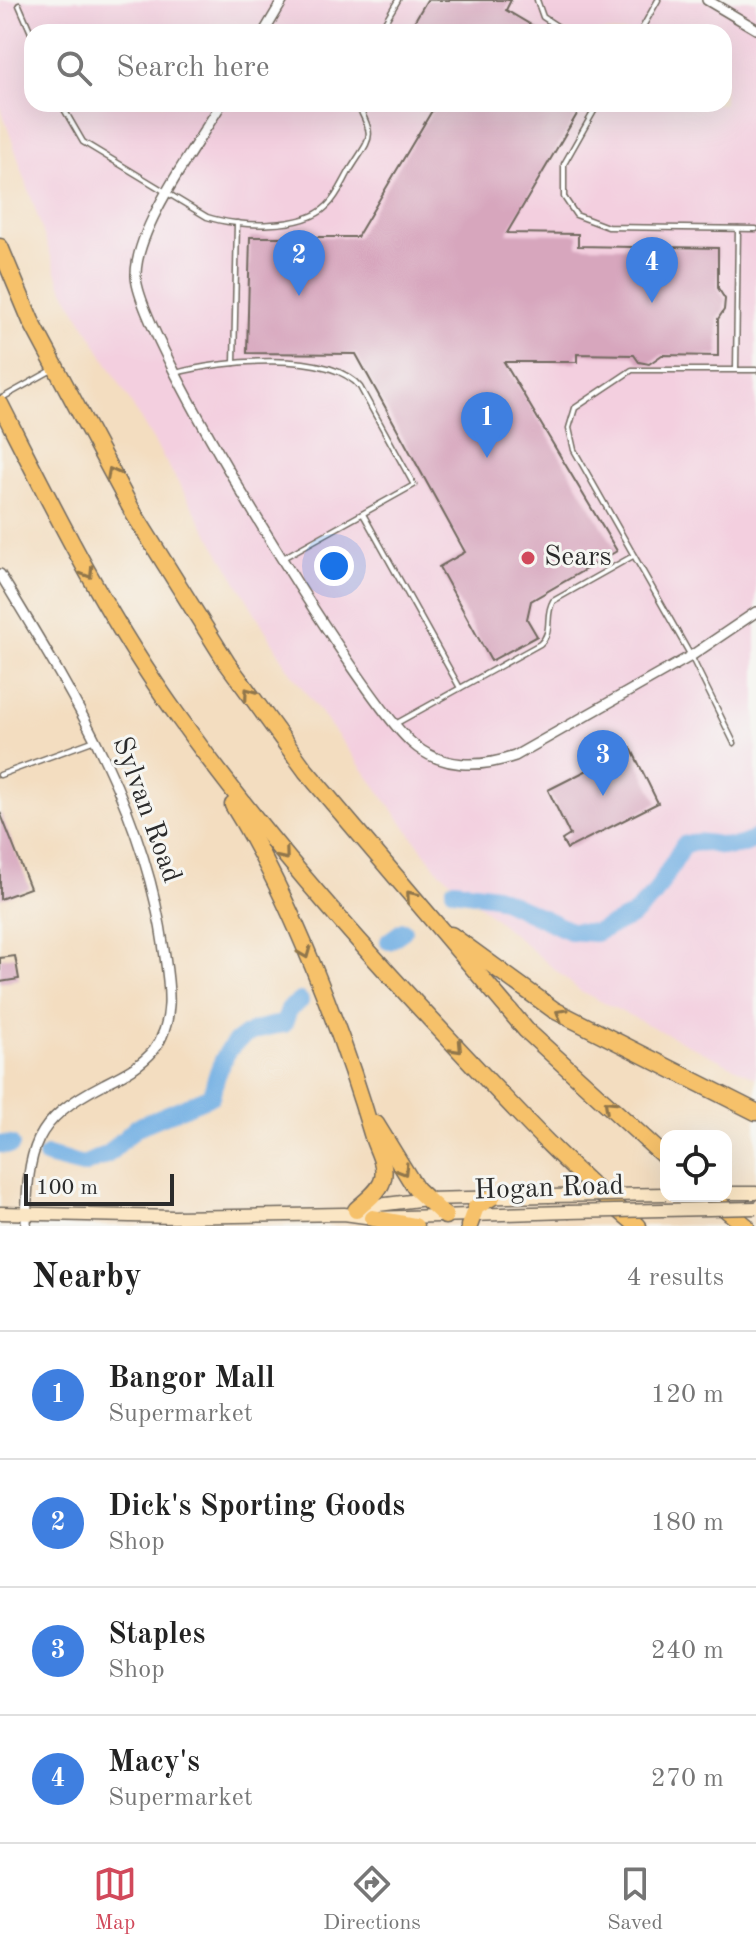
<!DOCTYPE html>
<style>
:root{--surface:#fff;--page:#f6f6f6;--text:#222;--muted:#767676;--line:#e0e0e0;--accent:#d1495b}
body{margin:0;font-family:"Old Standard TT",serif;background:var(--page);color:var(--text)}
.controls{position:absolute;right:24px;bottom:24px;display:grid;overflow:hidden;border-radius:16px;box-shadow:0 8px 32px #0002}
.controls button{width:72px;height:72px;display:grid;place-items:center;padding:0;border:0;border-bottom:2px solid var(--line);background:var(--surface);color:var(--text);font:40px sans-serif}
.scale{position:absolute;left:24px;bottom:20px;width:150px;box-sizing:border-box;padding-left:8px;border:4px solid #2b2b2b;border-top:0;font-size:22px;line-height:28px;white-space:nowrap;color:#2b2b2b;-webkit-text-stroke:6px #f6f6f2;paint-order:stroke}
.you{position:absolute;left:334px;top:566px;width:28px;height:28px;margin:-20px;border:6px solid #fff;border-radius:50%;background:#1a73e8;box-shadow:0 0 0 12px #1a73e833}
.badge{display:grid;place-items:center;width:52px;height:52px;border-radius:50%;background:var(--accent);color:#fff;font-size:26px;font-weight:700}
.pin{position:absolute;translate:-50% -66px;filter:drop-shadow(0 2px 4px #0008)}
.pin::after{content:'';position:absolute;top:42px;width:28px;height:24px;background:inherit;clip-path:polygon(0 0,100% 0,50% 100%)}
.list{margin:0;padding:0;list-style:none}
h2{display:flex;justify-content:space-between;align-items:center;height:104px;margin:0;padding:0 32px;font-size:34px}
h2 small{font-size:26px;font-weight:400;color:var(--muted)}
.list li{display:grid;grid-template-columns:52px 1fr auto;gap:24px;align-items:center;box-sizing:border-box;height:128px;padding:0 32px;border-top:2px solid var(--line)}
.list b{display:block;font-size:30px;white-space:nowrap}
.list p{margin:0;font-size:26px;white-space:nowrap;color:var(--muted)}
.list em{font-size:26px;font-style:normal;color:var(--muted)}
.icon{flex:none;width:44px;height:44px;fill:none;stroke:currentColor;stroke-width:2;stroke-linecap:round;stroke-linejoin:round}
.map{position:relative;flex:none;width:756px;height:1226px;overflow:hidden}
.search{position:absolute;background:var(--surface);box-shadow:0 8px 32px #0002;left:24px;right:24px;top:24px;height:88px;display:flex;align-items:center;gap:20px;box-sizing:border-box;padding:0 28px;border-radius:24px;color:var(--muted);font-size:30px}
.sheet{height:616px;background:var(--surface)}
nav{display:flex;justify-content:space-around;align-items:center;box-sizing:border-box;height:112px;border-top:2px solid var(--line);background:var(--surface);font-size:22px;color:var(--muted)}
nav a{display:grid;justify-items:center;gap:4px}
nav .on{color:var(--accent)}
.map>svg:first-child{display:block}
.built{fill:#f3cfdf;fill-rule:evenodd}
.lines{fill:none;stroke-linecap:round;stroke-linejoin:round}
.river{stroke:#71afe3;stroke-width:18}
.building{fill:#d7a6bd}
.lane-casing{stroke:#71695f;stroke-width:7}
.street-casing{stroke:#71695f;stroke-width:12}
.secondary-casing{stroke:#71695f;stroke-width:15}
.highway-casing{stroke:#71695f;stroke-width:19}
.lane{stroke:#fff;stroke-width:4}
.street{stroke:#fff;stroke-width:9}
.secondary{stroke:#fbe6c4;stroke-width:12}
.highway{stroke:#f6c16b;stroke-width:16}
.secondary-bridge-casing{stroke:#71695f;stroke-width:15;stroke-linecap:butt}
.secondary-bridge{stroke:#fbe6c4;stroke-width:12}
.oneway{stroke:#90764b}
.poi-dot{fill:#d1495b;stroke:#f6f6f2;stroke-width:3}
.labels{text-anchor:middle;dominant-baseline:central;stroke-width:6;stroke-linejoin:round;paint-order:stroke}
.poi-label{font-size:28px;fill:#2b2b2b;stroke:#f6f6f2;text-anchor:start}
.street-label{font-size:28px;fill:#2b2b2b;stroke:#f6f6f2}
</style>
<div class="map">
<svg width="756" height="1226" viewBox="0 0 756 1226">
<rect width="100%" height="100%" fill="#f6f6f2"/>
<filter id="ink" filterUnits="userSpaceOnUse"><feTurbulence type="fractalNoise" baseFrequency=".0125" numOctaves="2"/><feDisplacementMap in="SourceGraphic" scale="16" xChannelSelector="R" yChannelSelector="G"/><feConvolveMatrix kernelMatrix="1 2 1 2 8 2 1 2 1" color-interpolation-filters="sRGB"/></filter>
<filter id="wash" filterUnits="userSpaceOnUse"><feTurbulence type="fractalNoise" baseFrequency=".006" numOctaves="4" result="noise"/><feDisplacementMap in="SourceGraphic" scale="32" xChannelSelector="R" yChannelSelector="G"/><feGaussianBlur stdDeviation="1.8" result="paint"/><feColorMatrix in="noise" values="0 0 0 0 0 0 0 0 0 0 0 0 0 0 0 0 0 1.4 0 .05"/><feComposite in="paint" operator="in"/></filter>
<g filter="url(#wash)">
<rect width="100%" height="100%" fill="#f3ddc0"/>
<path class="built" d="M0 0H756V1078L580 991 436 868 289 670 60 283 0 105ZM32 32H724V104H32Z"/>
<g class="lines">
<g class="river">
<path d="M454 890 495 896 570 931 595 933 632 916 654 895 684 845C711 835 726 858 756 838"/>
<path d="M389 941 403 931"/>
<path d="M0 1144 11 1145"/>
<path d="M47 1156 83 1165 108 1154 137 1127 211 1096C223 1050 233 1030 284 1024L289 1009 300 1001"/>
</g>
</g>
<g id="blocks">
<g class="building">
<path d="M427 0H511L506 10 543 32H408Z"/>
<path d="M436 104H583L507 233 578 234V246L633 247 649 239 666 247 718 248V288L725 299 724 310 718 319V356L662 355 649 364 639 362 634 355 577 354V362H504L617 551 531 601 527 619 537 636 491 661 439 567 465 552 356 354 247 353 250 237H357Z"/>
<path d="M631 748 658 803 567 849 562 840 570 835 548 790Z"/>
<path d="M0 812 30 888 0 899Z"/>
<path d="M15 956 19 979 0 982V958Z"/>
</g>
</g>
</g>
<g filter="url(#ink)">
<use href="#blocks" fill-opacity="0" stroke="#71695f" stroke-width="2"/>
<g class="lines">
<defs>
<g id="lane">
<path d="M537 0 543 17 566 32"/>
<path d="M19 5 32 35"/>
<path d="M379 32 398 0"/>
<path d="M640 32 658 0"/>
<path d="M61 104 83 142 207 217C237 227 303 230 327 206 337 197 343 182 350 170 371 136 376 139 357 104"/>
<path d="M598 104 564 164V197L576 215 608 227 756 229"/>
<path d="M234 363 237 223"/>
<path d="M736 369 738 229"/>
<path d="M176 373C219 361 329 349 360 387L414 485 283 558"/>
<path d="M2 398 54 369"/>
<path d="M363 514 460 688"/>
<path d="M397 723 540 644C554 631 544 616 553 601L633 556"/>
<path d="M734 743 691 656 574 450 569 428 575 408 632 370H756"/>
<path d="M0 775 95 740"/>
</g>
<g id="street">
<path d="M707 0 756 29"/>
<path d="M264 32 283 0"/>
<path d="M221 104C196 147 135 228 136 276 137 335 361 699 412 743 441 769 480 768 515 756L691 656 756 612"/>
<path d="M0 574C72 693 145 809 164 950 169 984 176 1020 154 1050 141 1066 122 1075 104 1084 32 1121 28 1147 26 1226"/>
</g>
<g id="secondary">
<path d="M726 1193H756"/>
<path d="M362 1207 427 1199 548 1196"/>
<path d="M0 1213 174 1217 344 1214 373 1218 568 1212"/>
</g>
<g id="highway">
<path d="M0 247 31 321 134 514 227 663 306 771 526 1030 666 1158"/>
<path d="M0 404C54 510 107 618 177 715 259 830 352 936 449 1039 510 1104 569 1169 638 1226"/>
<path d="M233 805C291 898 342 1032 373 1137 377 1150 386 1163 383 1178 381 1191 365 1201 356 1210"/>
<path d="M451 935 554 1010 756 1112"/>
<path d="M376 1124 416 1189 445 1216"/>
<path d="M710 1196 746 1226"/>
<path d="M373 1218 415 1226"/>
<path d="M469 1226 476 1207 492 1197"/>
</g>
</defs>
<use href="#lane" class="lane-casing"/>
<use href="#street" class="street-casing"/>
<use href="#secondary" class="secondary-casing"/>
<use href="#highway" class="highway-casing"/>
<use href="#lane" class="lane"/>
<use href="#street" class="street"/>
<use href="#secondary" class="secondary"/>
<use href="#highway" class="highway"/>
<defs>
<g id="secondary-bridge">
<path d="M548 1196 666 1194"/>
<path d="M568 1212 756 1208"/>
</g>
</defs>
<use href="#secondary-bridge" class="secondary-bridge-casing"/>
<use href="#secondary-bridge" class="secondary-bridge"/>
</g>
<defs><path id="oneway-chevron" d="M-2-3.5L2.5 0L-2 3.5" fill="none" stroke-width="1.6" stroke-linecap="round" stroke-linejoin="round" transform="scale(2)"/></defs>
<g class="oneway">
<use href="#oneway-chevron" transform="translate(112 473) rotate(-118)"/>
<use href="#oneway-chevron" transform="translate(88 573) rotate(58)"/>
<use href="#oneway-chevron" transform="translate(249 693) rotate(-126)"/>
<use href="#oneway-chevron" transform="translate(284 855) rotate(50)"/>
<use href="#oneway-chevron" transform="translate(411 896) rotate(-130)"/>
<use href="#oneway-chevron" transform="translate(305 953) rotate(68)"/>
<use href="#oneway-chevron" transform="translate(561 1014) rotate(-150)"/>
<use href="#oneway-chevron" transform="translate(457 1048) rotate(47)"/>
<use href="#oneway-chevron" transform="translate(609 1105) rotate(-137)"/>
<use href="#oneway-chevron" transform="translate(403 1170) rotate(59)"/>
</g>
</g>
<circle class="poi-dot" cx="528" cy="558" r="8"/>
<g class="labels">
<g class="poi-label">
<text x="544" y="558">Sears</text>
</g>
<g class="street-label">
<text transform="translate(146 810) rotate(70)">Sylvan Road</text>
<text transform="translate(549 1189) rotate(-2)">Hogan Road</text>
</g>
</g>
</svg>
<div class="controls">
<button><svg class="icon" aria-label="locate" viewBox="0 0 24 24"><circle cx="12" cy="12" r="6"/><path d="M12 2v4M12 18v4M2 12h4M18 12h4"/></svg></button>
</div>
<div class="scale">100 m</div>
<div class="you"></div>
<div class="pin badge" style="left:487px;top:458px;background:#3f7fe0">1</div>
<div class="pin badge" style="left:299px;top:296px;background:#3f7fe0">2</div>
<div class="pin badge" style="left:603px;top:796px;background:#3f7fe0">3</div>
<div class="pin badge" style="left:652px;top:303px;background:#3f7fe0">4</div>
<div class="search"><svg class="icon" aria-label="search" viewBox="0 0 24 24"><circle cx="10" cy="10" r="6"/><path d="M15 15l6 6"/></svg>Search here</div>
</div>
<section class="sheet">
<h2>Nearby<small>4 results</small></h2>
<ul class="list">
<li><span class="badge" style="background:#3f7fe0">1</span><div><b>Bangor Mall</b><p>Supermarket</p></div><em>120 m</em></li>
<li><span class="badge" style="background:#3f7fe0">2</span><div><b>Dick's Sporting Goods</b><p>Shop</p></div><em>180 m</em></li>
<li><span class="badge" style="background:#3f7fe0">3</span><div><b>Staples</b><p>Shop</p></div><em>240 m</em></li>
<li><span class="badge" style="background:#3f7fe0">4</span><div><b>Macy's</b><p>Supermarket</p></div><em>270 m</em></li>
</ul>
</section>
<nav>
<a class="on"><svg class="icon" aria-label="map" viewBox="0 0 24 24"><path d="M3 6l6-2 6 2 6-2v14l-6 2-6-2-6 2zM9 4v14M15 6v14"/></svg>Map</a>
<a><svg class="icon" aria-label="directions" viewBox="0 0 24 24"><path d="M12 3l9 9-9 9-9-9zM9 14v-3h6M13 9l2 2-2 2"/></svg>Directions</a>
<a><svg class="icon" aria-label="saved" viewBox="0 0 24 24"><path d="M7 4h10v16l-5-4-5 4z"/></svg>Saved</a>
</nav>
